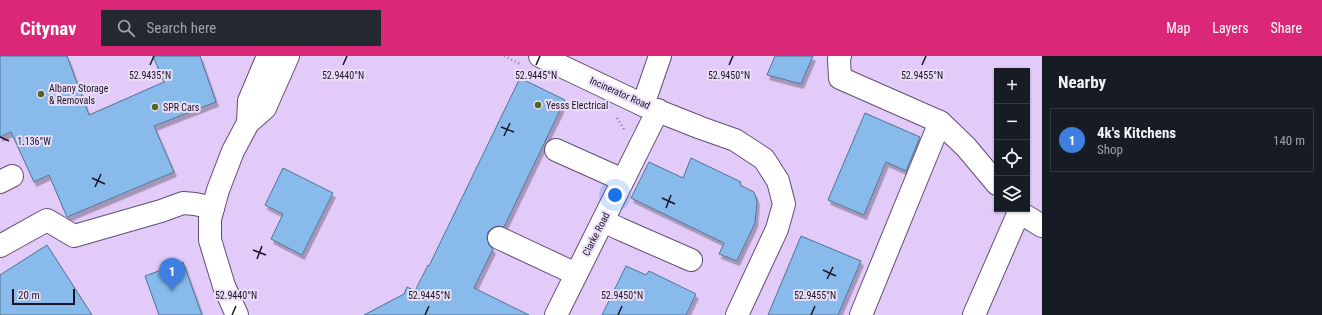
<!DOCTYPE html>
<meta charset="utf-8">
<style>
:root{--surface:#171b24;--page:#242831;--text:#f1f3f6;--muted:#9ea1a6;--line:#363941;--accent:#db2777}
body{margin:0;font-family:"Roboto Condensed",sans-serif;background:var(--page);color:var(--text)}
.controls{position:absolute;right:12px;top:12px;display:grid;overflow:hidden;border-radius:0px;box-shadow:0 1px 3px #0004}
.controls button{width:36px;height:36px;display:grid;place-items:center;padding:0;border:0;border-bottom:1px solid var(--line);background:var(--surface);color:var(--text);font:20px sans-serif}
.scale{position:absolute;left:12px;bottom:10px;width:63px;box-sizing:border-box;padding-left:4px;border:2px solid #1c1424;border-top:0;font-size:11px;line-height:14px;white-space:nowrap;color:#1c1424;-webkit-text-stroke:3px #eaddf8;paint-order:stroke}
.you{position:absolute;left:615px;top:139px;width:14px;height:14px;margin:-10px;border:3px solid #fff;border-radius:50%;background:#1a73e8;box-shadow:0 0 0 6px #1a73e833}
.badge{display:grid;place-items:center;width:26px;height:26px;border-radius:50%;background:var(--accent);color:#fff;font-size:13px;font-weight:700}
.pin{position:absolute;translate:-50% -33px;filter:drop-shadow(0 1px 2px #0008)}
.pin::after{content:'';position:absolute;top:21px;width:14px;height:12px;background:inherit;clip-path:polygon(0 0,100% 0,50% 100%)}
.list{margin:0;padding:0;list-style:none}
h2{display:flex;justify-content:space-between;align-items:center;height:52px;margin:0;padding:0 16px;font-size:17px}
h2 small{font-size:13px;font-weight:400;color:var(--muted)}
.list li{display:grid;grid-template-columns:26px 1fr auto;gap:12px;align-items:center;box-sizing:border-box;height:64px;margin:0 8px 8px;padding:0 8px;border:1px solid var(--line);border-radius:0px}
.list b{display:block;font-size:15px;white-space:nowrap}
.list p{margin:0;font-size:13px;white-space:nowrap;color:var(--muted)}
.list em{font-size:13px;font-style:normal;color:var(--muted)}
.icon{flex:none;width:22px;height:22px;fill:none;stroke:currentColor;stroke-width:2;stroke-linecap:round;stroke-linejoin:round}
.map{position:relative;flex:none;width:1042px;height:259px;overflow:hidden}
header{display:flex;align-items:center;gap:24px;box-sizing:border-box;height:56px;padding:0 20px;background:var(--accent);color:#fff}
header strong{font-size:19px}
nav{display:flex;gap:22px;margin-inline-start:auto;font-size:14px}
.search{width:280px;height:36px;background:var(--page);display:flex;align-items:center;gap:10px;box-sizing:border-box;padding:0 14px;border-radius:0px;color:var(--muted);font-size:15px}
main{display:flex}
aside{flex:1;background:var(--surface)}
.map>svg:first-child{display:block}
.building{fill:#88bbeb;stroke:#507394;filter:url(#shadow)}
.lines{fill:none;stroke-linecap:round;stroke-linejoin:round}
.minor-casing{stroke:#624e75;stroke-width:24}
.path{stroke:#8a7a9a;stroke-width:2.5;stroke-dasharray:1 3;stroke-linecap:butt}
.minor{stroke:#fff;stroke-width:22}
.ticks{fill:none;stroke:#1c1424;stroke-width:1.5}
.poi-dot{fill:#4e6a1e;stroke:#eaddf8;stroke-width:1.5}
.labels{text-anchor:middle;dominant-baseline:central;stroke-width:4;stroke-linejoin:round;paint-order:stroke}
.poi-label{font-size:10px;fill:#1c1424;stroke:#eaddf8;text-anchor:start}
.street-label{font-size:10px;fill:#1c1424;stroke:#eaddf8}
.ticks-label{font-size:10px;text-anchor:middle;fill:#1c1424;stroke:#eaddf8;stroke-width:4;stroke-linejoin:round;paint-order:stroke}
</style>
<header>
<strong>Citynav</strong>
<div class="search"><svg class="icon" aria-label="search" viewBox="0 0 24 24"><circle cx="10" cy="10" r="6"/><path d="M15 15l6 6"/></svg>Search here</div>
<nav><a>Map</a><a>Layers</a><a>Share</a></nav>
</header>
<main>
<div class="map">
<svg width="1042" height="259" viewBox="0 0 1042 259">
<defs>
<filter id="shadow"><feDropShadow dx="2.5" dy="4.5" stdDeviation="0" flood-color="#0004"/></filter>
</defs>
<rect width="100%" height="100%" fill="#e2cbf9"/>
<g class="building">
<path d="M0 0H67L89 59 164 26 153 0H200L216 46 154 70 174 116 67 161 49 119 34 126 11 76 0 81Z"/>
<path d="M775 0H813L801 28 767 19Z"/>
<path d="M520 22 565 44 504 171 498 170 492 172 488 176 487 183 489 189 493 193 474 232 529 259H364L404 238 407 231 415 235 428 209 429 210Z"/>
<path d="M865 57 920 81 906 115 886 106 864 159 828 144Z"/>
<path d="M691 102 741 126 740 129 754 136 757 145 755 167 737 205 719 198 724 187 631 142 649 106 683 122Z"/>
<path d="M283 112 333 137 302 199 271 183 283 158 265 149Z"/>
<path d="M801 180 861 205 838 259H768Z"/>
<path d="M47 189 92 259H0V219Z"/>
<path d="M183 206 202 259H159L145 220Z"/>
<path d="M626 210 646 219 649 215 696 238 686 259H602Z"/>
</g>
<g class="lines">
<defs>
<g id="minor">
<path d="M540 0 643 49 701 72 735 84 764 103 778 125 784 148 777 173 737 259"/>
<path d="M840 0 839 3 840 22 940 66 966 91 997 128"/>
<path d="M643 49 660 0"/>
<path d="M248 67 249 45 268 0"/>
<path d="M556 94 623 124"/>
<path d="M0 126 12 120"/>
<path d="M1017 153 1019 156 1042 170"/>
<path d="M603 165 620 173 691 204"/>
<path d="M499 182 576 218"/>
<path d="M0 190 47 164 74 180 161 155 183 147 195 148 213 152"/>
<path d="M237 259 224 230 210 184V163L218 134 233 95 248 67 265 52 288 0"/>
<path d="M556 259 658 54"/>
<path d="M861 259 940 66"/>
<path d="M974 259 1019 156"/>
</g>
</defs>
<use href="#minor" class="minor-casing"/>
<g class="path">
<path d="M504 0 520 8"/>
<path d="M617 62 624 73"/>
</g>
<use href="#minor" class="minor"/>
</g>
<path class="ticks" d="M150 9 154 0M343 9 347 0M536 9 540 0M729 9 733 0M922 9 926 0M501 71 514 76M504 80 510 67M0 81 9 85M92 122 105 128M95 131 101 118M662 142 675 148M666 152 671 139M253 194 266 199M257 203 262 190M823 214 836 220M827 223 833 211M232 259 236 250M425 259 429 250M618 259 622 250M811 259 815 250"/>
<g class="poi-dot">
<circle cx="41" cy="38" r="4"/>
<circle cx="538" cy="49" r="4"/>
<circle cx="155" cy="51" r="4"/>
</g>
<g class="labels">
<g class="poi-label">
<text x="49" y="32">Albany Storage<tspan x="49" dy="12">&amp; Removals</tspan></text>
<text x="546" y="49">Yesss Electrical</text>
<text x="163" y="51">SPR Cars</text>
</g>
<g class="street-label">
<text transform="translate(620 37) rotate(24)">Incinerator Road</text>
<text transform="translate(596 178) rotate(-63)">Clarke Road</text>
</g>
</g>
<g class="ticks-label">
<text x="150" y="23">52.9435°N</text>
<text x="343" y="23">52.9440°N</text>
<text x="536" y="23">52.9445°N</text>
<text x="729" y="23">52.9450°N</text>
<text x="922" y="23">52.9455°N</text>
<text x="34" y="89">1.136°W</text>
<text x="236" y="243">52.9440°N</text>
<text x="429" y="243">52.9445°N</text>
<text x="622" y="243">52.9450°N</text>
<text x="815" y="243">52.9455°N</text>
</g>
</svg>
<div class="controls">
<button>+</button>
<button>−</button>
<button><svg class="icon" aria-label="locate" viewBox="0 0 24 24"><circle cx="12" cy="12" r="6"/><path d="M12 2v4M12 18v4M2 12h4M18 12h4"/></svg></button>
<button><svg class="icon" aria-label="layers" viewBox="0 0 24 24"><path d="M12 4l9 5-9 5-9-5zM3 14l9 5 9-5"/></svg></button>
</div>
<div class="scale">20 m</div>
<div class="you"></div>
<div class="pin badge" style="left:172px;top:235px;background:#3f7fe0">1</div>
</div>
<aside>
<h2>Nearby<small></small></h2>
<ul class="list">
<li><span class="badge" style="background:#3f7fe0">1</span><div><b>4k's Kitchens</b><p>Shop</p></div><em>140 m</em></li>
</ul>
</aside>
</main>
